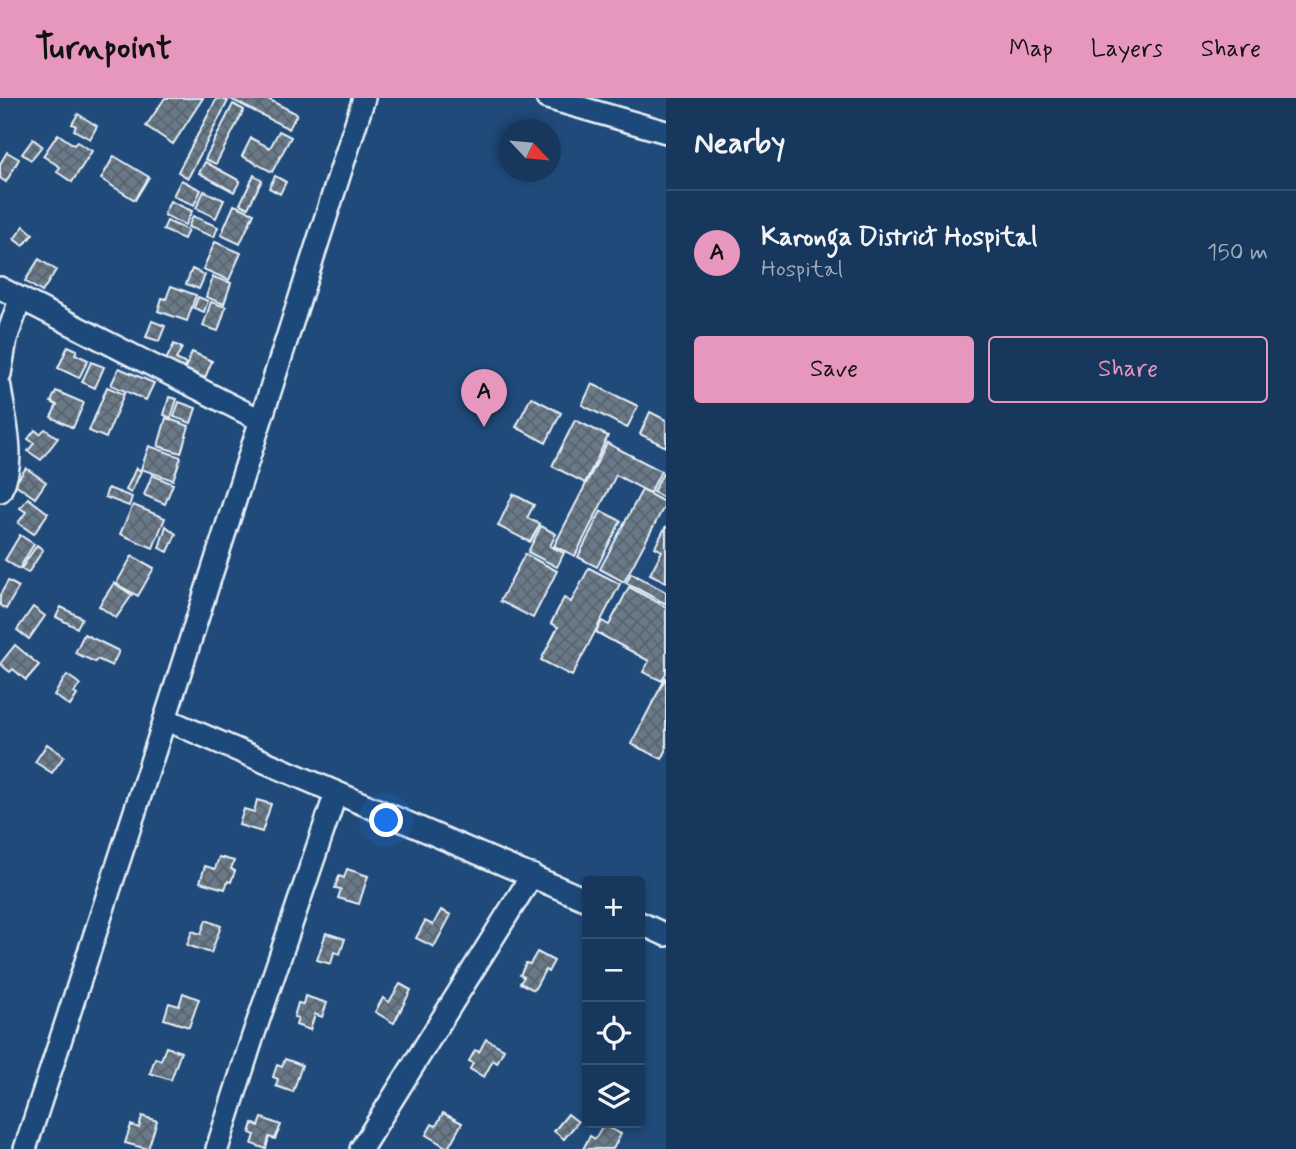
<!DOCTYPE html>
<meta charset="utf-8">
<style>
:root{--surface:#17385c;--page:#244365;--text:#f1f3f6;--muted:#9eacbb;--line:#365272;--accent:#e797bd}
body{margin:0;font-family:Mynerve,sans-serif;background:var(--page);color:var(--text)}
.controls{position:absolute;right:21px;bottom:21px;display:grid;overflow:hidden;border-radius:7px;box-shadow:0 4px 10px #0003}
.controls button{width:63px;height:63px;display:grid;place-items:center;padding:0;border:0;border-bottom:2px solid var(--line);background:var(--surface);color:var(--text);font:35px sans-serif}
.compass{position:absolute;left:498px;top:21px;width:63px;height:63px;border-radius:50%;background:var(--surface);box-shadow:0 4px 10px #0003;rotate:116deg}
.you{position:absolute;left:387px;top:723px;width:24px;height:24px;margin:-18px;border:5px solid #fff;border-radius:50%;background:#1a73e8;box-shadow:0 0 0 10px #1a73e833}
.badge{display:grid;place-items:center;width:46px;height:46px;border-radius:50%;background:var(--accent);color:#111;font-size:23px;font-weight:700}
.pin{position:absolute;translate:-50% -58px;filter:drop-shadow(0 2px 4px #0008)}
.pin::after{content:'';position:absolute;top:37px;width:24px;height:21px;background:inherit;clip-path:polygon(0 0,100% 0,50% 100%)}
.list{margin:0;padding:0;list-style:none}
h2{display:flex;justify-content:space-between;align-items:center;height:91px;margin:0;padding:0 28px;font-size:30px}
h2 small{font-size:23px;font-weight:400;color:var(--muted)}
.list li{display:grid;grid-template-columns:46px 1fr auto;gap:21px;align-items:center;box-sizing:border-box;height:126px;padding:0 28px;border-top:2px solid var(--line)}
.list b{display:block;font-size:26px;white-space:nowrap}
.list p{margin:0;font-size:23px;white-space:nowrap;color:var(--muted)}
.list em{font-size:23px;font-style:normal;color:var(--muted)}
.actions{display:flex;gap:14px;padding:21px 28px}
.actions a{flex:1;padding:16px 0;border:2px solid var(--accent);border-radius:7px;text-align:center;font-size:24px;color:var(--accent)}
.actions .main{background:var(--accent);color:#111}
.icon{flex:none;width:38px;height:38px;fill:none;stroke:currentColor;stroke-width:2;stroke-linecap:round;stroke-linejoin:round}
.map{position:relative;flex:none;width:666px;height:1051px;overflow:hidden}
header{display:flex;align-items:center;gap:42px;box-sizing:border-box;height:98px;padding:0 35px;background:var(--accent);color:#111}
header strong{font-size:33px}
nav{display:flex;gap:38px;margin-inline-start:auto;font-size:24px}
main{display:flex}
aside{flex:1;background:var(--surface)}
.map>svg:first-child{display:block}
.building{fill:url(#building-cross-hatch);stroke:#e8f1f8;stroke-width:2}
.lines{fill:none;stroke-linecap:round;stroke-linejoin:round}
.minor-casing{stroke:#e8f1f8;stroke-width:26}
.minor{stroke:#1f4a7a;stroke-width:21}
</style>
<header>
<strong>Turnpoint</strong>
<nav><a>Map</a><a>Layers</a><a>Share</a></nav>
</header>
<main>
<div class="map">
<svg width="666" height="1051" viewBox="0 0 666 1051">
<defs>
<pattern id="building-cross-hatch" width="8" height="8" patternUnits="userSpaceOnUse" patternTransform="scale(1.75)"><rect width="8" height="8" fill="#697988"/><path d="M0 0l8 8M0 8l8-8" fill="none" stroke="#59636c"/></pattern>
</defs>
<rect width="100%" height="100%" fill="#1f4a7a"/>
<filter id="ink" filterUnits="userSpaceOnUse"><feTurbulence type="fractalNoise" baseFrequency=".0143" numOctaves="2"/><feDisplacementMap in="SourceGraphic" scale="14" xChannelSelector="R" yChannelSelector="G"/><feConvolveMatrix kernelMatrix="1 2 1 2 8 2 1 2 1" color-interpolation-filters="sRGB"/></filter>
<g filter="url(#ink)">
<g class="building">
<path d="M165 0H203L173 46 146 28Z"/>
<path d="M217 0 228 3 188 80 178 74Z"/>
<path d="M229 0H266L297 16 289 31Z"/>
<path d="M233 6 244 12 216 66 205 61Z"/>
<path d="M78 16 97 28 90 41 74 32 76 28 72 26Z"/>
<path d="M279 33 291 39 272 74 242 58 251 40 270 50Z"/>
<path d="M58 36 74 47 77 44 92 53 72 84 57 74 60 69 43 58Z"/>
<path d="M33 41 42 48 31 62 22 56Z"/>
<path d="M7 54 19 61 6 84 0 80V66Z"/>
<path d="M114 58 149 79 135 102 101 81Z"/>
<path d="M205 64 240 83 234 94 199 75Z"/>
<path d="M254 77 262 82 248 110 240 106Z"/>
<path d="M275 78 286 84 280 96 269 90Z"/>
<path d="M181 82 201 92 194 107 173 98Z"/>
<path d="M204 93 224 102 216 120 196 110Z"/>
<path d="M170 103 192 113 185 127 164 117Z"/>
<path d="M234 107 254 115 240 146 221 137Z"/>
<path d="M193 118 218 129 214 139 188 129Z"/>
<path d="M167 123 188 132 184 141 163 132Z"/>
<path d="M24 128 33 136 23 148 14 141Z"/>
<path d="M215 144 241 155 229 182 203 171Z"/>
<path d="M39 161 56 172 42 194 25 183Z"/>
<path d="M192 171 205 177 199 191 186 186Z"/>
<path d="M213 179 231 185 224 206 206 199Z"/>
<path d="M171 188 196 197 187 223 158 213 162 200 166 201Z"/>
<path d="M198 199 208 203 204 214 194 210Z"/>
<path d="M211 204 226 209 218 233 203 228Z"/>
<path d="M152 223 165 228 159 243 146 239Z"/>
<path d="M174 246 182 250 176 261 186 266 182 274 164 266Z"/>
<path d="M68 248 77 252 75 256 88 262 79 280 58 270Z"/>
<path d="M192 254 212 263 205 280 185 271Z"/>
<path d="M91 264 104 269 95 290 82 284Z"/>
<path d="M119 270 154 285 146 302 111 287Z"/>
<path d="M592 286 638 308 627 330 582 307Z"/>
<path d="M107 289 124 296 106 340 89 333Z"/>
<path d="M56 293 84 305 73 330 51 319 57 307 51 304Z"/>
<path d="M169 299 177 301 171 320 164 317Z"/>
<path d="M531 299 561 315 546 345 516 329Z"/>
<path d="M179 304 196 310 191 325 174 319Z"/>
<path d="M650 314 666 322V349L640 336Z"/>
<path d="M166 320 189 328 181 355 158 348Z"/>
<path d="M575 322 608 338 585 385 552 368Z"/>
<path d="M45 331 58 340 41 362 28 353 34 345 28 341 35 332 40 336Z"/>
<path d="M607 345 661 373 650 395 616 377 575 458 554 448Z"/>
<path d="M149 348 181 359 173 382 141 371Z"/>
<path d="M26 370 46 384 35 400 15 386Z"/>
<path d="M136 370 141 373 131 395 126 392Z"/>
<path d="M663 375 666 377V401L653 394Z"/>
<path d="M152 377 173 386 165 406 144 397Z"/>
<path d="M108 390 132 399 129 408 105 399Z"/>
<path d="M642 392 666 405 624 484 600 471Z"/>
<path d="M513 396 534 407 527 420 540 426 530 444 498 428Z"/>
<path d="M28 400 48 415 34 436 18 425 26 414 20 410Z"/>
<path d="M133 407 165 420 153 450 120 436Z"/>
<path d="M601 413 621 423 597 469 578 459Z"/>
<path d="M166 428 176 436 168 454 159 450Z"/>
<path d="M541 428 556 436 550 448 564 455 557 469 528 454Z"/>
<path d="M666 428V484L650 476 662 453 655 449Z"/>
<path d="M20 437 34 446 19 471 5 462Z"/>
<path d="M37 447 43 452 28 475 21 471Z"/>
<path d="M525 456 557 473 533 520 500 503Z"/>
<path d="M132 458 154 470 138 498 116 486Z"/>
<path d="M589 470 620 486 572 578 541 562 558 529 551 525 564 500 571 504Z"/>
<path d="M631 475 666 494V506L626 485Z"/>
<path d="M8 483 19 489 6 511 0 507V497Z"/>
<path d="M114 485 132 497 116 520 99 508Z"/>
<path d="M629 489 666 509V575L662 583 643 574 649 563 596 534 602 523 609 527Z"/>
<path d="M33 509 45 518 29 541 17 532Z"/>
<path d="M61 509 82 520 77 530 56 519Z"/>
<path d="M84 536 119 553 112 568 97 561 95 564 75 555Z"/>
<path d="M15 547 39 567 26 582 13 571 10 574 0 566Z"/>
<path d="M67 577 80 586 74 595 77 597 70 608 54 597Z"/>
<path d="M666 579V653L662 661 631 646Z"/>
<path d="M47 646 64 658 52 675 35 664Z"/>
<path d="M257 702 271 706 262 734 239 727 244 711 254 714Z"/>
<path d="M219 759 234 763 231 771 235 773 231 784 228 783 225 791 200 784 205 768 215 771Z"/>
<path d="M347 771 368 778 359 806 338 800 341 791 335 790 339 778 344 780Z"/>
<path d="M441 812 451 817 434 849 416 840 425 823 433 827Z"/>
<path d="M206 822 221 828 211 855 187 847 192 833 201 836Z"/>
<path d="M326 835 345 841 340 856 334 854 331 866 317 862Z"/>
<path d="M537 854 554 863 548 874 545 872 534 892 520 885 524 879 520 877 526 865 530 866Z"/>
<path d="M400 886 411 892 394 925 375 914 383 900 389 904Z"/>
<path d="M183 895 199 901 189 929 164 921 169 905 179 908Z"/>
<path d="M305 898 327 905 322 919 315 916 310 932 296 927 298 920 294 919 298 905 303 906Z"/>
<path d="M486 941 504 951 497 965 493 962 484 979 470 971 473 965 469 963 475 952 479 954Z"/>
<path d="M166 949 181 954 171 982 150 975 155 960 161 962Z"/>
<path d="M285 961 302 967 293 994 276 988 278 981 273 979 277 967 282 969Z"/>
<path d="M443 1015 462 1025 448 1050 426 1037 432 1026 436 1028Z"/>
<path d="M568 1016 578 1024 564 1041 554 1033Z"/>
<path d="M142 1018 157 1023 148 1051 125 1045 131 1027 139 1030Z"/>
<path d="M262 1020 281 1027 275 1041 269 1039 266 1051 252 1046 255 1037 250 1035 253 1025 259 1028Z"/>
<path d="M603 1027 621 1036 613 1051H583L590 1038 595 1041Z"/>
</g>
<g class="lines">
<defs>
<g id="minor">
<path d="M547 0 666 34"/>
<path d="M0 190 260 322"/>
<path d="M0 276 6 241 20 202"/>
<path d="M0 289C4 322 18 363 0 393"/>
<path d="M165 621 587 802"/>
<path d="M640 825 666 837"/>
<path d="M25 1051 165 621 364 0"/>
<path d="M217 1051 252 941 336 695"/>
<path d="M361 1051 532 777"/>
</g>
</defs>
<use href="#minor" class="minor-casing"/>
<use href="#minor" class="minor"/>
</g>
</g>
</svg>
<div class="controls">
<button>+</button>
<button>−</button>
<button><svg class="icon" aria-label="locate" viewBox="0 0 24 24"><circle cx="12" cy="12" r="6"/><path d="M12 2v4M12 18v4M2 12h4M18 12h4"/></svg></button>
<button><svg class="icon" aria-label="layers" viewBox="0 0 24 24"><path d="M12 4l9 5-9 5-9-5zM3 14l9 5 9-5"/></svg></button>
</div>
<svg class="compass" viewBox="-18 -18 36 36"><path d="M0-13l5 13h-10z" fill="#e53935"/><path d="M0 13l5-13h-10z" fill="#9eacbb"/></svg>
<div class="you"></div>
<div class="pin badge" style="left:484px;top:329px">A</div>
</div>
<aside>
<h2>Nearby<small></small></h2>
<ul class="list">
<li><span class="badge">A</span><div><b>Karonga District Hospital</b><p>Hospital</p></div><em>150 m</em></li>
</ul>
<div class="actions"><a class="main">Save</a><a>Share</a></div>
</aside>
</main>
